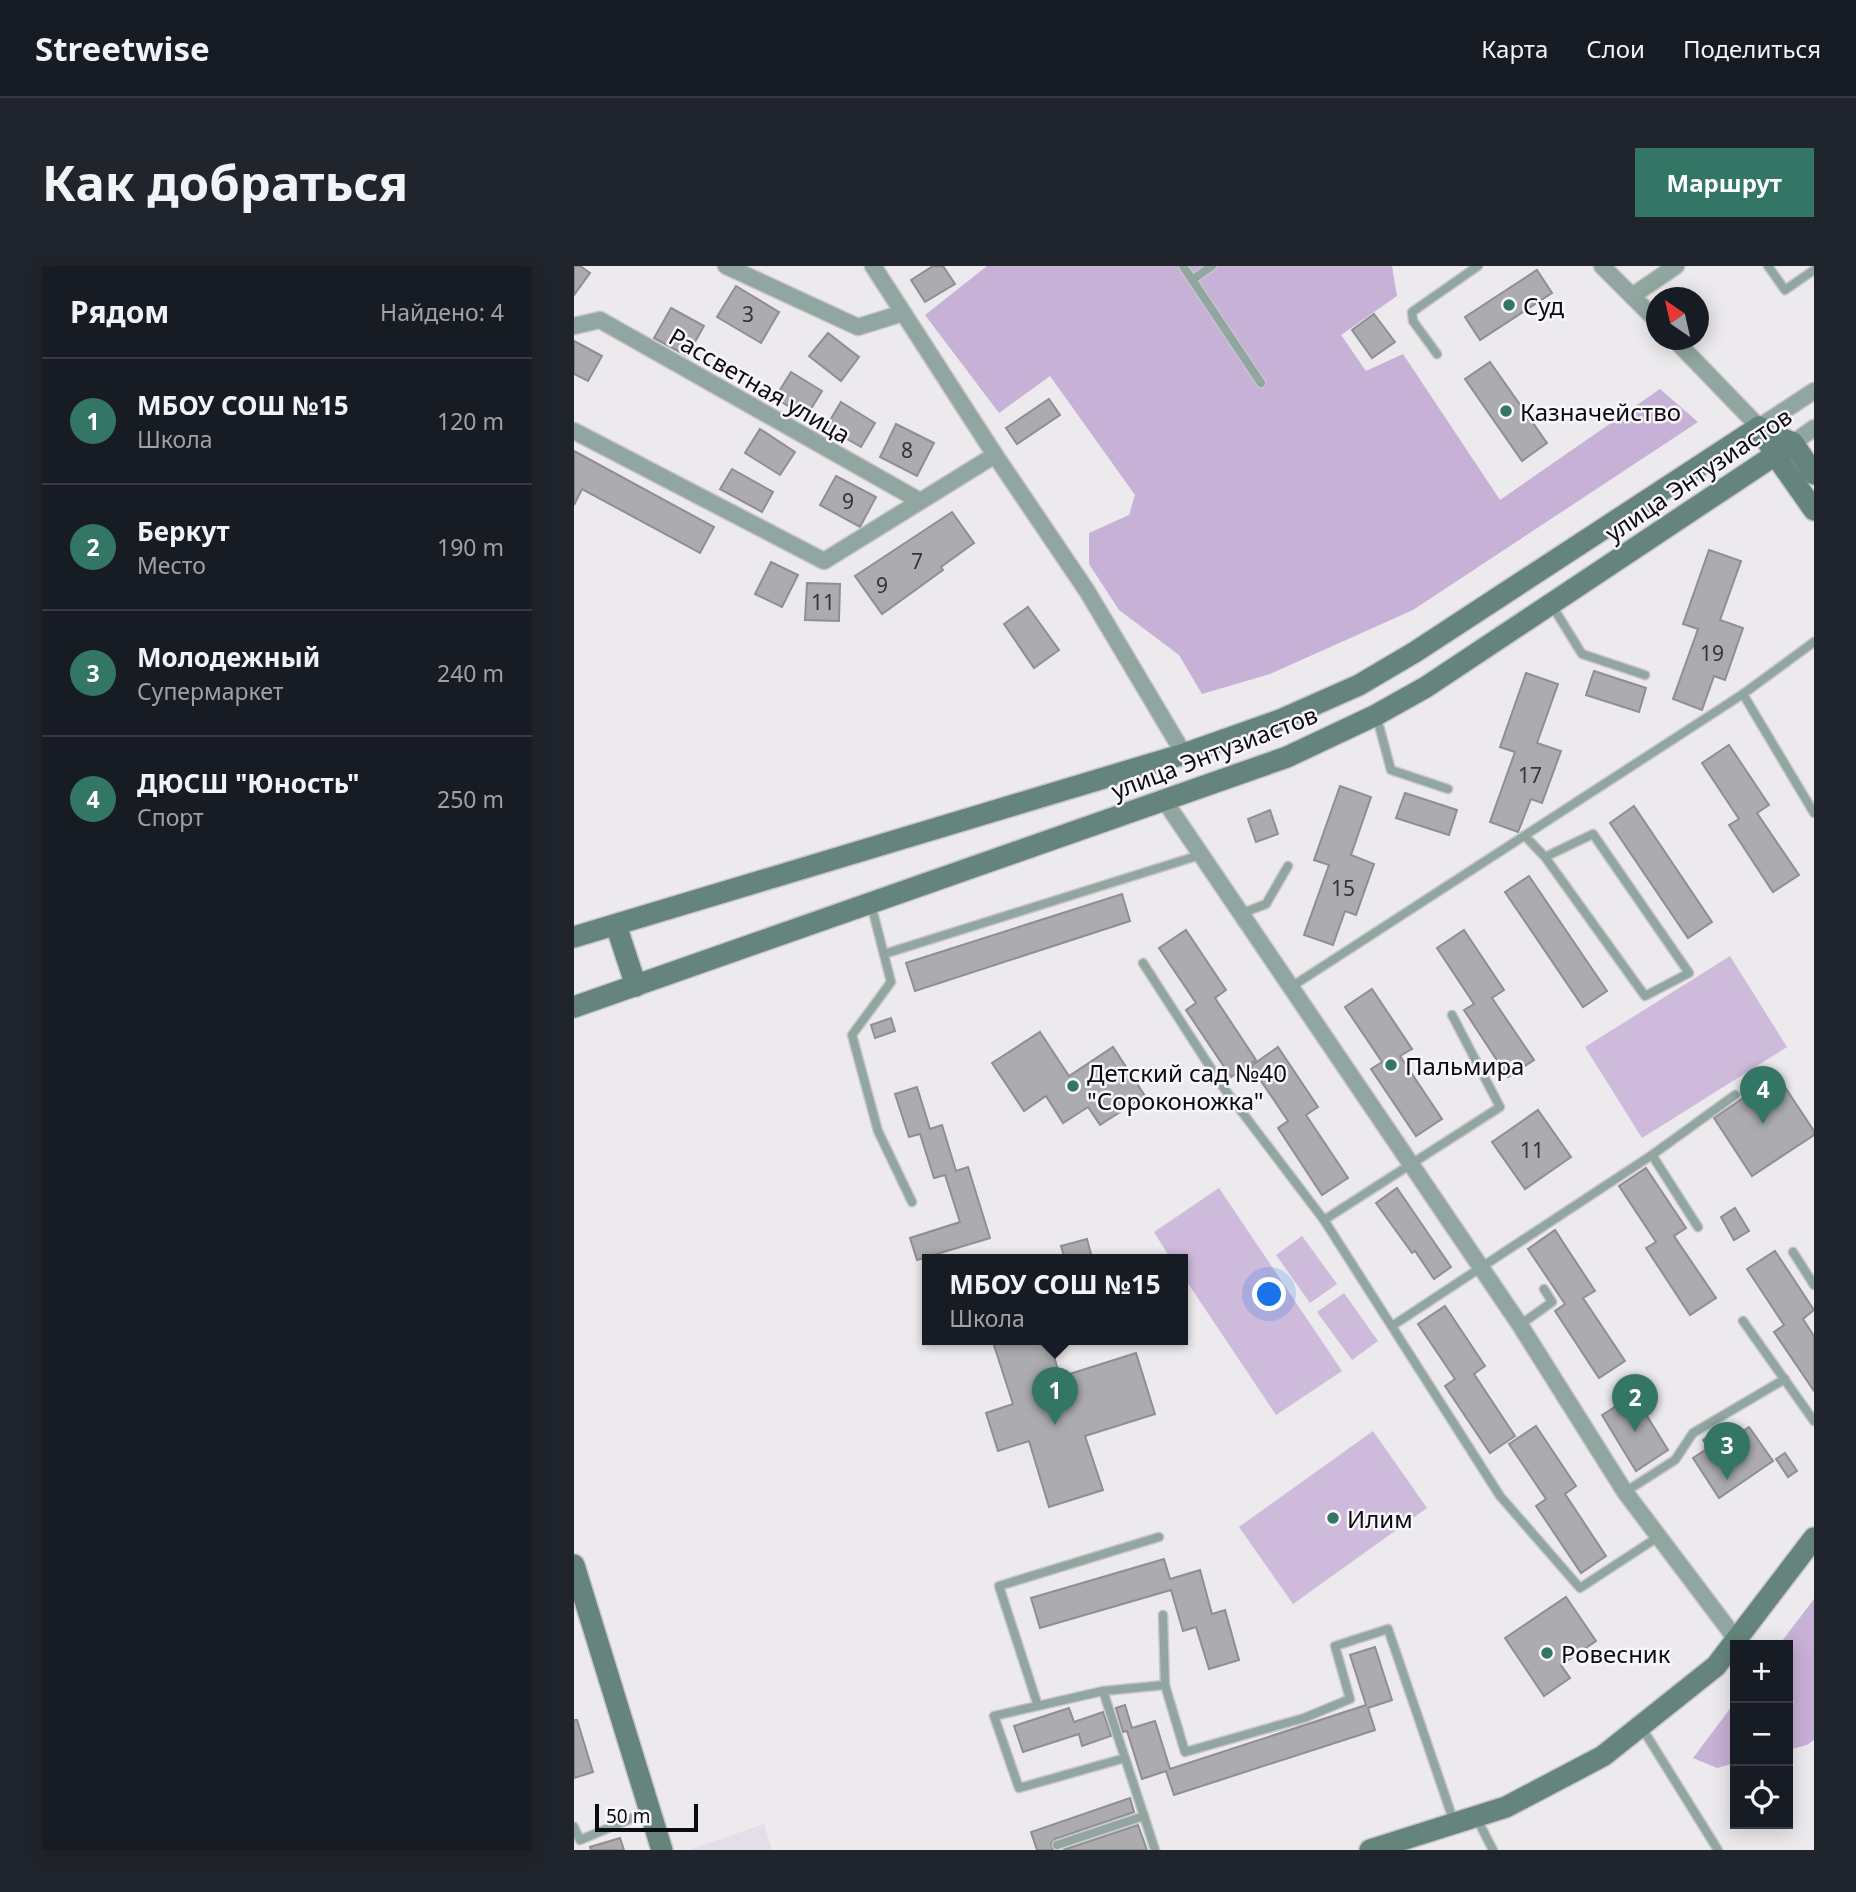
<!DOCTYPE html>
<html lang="ru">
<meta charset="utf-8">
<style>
:root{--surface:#171b24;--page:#20242c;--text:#f1f3f6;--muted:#9ea1a6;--line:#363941;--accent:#347666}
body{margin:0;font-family:"Noto Sans",sans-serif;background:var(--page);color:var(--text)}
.controls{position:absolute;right:21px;bottom:21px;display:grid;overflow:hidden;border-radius:0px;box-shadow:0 4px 18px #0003}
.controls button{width:63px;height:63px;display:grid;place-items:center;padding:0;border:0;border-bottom:2px solid var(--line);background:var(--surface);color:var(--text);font:35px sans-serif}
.compass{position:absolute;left:1072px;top:21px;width:63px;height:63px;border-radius:50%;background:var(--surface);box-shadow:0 4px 18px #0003;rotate:326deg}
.scale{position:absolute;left:21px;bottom:18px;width:103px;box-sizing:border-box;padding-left:7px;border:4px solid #0c0b0d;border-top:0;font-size:19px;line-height:24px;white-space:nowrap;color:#0c0b0d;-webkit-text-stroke:5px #f9f7fb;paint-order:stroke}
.you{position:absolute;left:696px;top:1029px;width:24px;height:24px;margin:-18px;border:5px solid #fff;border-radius:50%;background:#1a73e8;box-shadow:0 0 0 10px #1a73e833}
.badge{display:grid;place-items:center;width:46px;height:46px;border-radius:50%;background:var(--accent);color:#fff;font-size:23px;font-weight:700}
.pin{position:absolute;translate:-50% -58px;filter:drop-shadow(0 2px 4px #0008)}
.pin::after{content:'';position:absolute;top:37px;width:24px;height:21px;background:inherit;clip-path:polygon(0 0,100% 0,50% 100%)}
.popup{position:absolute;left:348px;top:988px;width:266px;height:91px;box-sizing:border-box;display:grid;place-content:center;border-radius:0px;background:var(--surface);filter:drop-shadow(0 2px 5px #0005);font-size:23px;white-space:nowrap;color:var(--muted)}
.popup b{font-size:26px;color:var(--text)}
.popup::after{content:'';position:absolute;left:50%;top:100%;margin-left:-14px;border:14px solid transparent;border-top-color:var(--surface)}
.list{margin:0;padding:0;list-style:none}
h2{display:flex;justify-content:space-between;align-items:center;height:91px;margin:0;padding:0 28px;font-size:30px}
h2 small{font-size:23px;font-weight:400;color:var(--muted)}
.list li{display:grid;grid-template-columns:46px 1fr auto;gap:21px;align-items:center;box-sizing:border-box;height:126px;padding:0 28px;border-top:2px solid var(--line)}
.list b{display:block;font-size:26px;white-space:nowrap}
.list p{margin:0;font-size:23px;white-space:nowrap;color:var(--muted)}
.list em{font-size:23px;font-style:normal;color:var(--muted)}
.icon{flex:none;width:38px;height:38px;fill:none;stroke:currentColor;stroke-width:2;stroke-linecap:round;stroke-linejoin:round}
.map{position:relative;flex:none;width:1240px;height:1584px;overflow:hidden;border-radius:0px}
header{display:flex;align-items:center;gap:42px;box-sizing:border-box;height:98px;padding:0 35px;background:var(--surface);border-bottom:2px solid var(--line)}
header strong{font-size:33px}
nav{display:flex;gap:38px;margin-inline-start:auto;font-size:24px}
.intro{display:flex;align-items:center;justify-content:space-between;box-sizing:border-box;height:168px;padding:0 42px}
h1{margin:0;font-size:49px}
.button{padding:18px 32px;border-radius:0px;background:var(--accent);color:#fff;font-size:24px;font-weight:700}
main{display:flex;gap:42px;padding:0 42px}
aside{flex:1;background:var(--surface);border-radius:0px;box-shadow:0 4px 18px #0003}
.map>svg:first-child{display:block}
.built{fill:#e4dee8}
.green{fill:#cebadb}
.forest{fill:#c7b1d6}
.building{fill:#acabae;stroke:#908e92;stroke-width:2}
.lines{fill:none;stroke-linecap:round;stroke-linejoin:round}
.lane-casing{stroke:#c8c6c9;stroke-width:11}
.street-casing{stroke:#c8c6c9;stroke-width:19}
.secondary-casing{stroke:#c8c6c9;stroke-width:24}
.lane{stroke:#91a6a0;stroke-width:8}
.street{stroke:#91a6a0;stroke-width:16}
.secondary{stroke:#65857c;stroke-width:21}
.poi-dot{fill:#347666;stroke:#f9f7fb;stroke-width:2.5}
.labels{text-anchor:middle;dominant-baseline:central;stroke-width:5;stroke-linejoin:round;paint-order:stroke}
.number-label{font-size:21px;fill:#343335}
.poi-label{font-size:24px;fill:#0c0b0d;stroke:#f9f7fb;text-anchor:start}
.street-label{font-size:24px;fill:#0c0b0d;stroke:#f9f7fb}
</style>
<header>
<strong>Streetwise</strong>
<nav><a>Карта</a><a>Слои</a><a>Поделиться</a></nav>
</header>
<div class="intro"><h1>Как добраться</h1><a class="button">Маршрут</a></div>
<main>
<aside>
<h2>Рядом<small>Найдено: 4</small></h2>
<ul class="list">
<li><span class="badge">1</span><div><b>МБОУ СОШ №15</b><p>Школа</p></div><em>120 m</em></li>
<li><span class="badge">2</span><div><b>Беркут</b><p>Место</p></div><em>190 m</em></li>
<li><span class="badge">3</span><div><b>Молодежный</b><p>Супермаркет</p></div><em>240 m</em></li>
<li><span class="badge">4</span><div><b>ДЮСШ &quot;Юность&quot;</b><p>Спорт</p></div><em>250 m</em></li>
</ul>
</aside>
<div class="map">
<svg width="1240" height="1584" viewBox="0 0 1240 1584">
<rect width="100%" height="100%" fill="#eceaed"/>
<path class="built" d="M190 1558 198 1584H114Z"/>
<g class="green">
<path d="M1156 690 1213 781 1068 872 1011 781Z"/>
<path d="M645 922 768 1105 702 1149 609 1010V993H597L580 966Z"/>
<path d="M728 970 763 1018 736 1037 702 989Z"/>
<path d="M770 1027 804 1075 778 1094 743 1046Z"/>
<path d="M799 1165 853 1242 719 1338 665 1261Z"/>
</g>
<g class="forest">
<path d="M413 0H818L823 30 767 69 792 105 829 88 926 234 1086 123 1124 156 839 344 696 408 628 428 605 389 545 344 515 298V267L555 249 561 229 476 110 425 147 351 49Z"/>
<path d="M1240 1333V1474L1233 1479 1214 1484V1379H1205Z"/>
<path d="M1161 1436V1497L1143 1502 1119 1492Z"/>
</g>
<g class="building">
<path d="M0 0H6L16 7 0 29Z"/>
<path d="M359 0H369L381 18 351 36 337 14Z"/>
<path d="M963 4 978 27 906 74 891 51Z"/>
<path d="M162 20 205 46 187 77 143 51Z"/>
<path d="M97 42 130 60 113 90 80 72Z"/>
<path d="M800 48 821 76 798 92 778 64Z"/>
<path d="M254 67 285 91 267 115 235 90Z"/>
<path d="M0 75 28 90 14 115 0 108Z"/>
<path d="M916 96 973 177 948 195 891 113Z"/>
<path d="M217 106 248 125 232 151 201 132Z"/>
<path d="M475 133 486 149 443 178 432 162Z"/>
<path d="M267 136 301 157 287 181 252 161Z"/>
<path d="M322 158 360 177 343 210 306 191Z"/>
<path d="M186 163 221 186 206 209 171 187Z"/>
<path d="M0 185 140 261 126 287 8 223 0 239Z"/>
<path d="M158 203 199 226 188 246 146 223Z"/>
<path d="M262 210 302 231 286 261 246 239Z"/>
<path d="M378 246 400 277 367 301 369 304 308 348 281 310Z"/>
<path d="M1135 284 1167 295 1146 354 1169 362 1151 414 1140 410 1128 444 1099 433 1124 363 1109 358Z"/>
<path d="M197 296 224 309 208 341 181 328Z"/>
<path d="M233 317 266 318 265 355 231 354Z"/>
<path d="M454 341 485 384 460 402 430 358Z"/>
<path d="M1020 405 1072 422 1065 446 1012 429Z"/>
<path d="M952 407 984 418 963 477 987 485 968 537 957 533 944 566 916 556 941 486 926 481Z"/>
<path d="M1155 479 1195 539 1183 547 1225 609 1199 626 1155 559 1165 553 1128 497Z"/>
<path d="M766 520 797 531 777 589 800 598 782 649 771 645 759 679 730 669 755 599 740 594Z"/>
<path d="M831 527 883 544 875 569 822 552Z"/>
<path d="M1060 540 1138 656 1114 672 1036 557Z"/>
<path d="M696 544 704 568 682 576 674 553Z"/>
<path d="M955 610 1033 725 1009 741 931 626Z"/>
<path d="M548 628 556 655 341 725 332 697Z"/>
<path d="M612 664 652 724 641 732 682 794 657 811 612 744 622 737 585 682Z"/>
<path d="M890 664 930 724 918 732 960 794 934 811 890 744 900 738 863 682Z"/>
<path d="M798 723 838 783 826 790 868 853 842 870 797 803 808 796 771 741Z"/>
<path d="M317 752 321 765 301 772 297 759Z"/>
<path d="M466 766 495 810 539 781 571 830 526 859 514 841 489 857 472 830 450 845 418 797Z"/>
<path d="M704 781 744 841 732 849 774 912 748 929 704 862 714 855 677 800Z"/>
<path d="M1203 809 1240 865V869L1178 910 1140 852Z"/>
<path d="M343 821 356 863 368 859 382 905 394 901 416 972 343 994 336 972 386 956 371 909 360 912 346 868 335 871 321 828Z"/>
<path d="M964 844 997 891 951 923 918 876Z"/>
<path d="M1072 902 1112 962 1100 970 1142 1032 1116 1049 1072 982 1082 976 1045 920Z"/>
<path d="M823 922 877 1001 860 1013 841 985 838 987 802 937Z"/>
<path d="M1161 942 1175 965 1160 974 1147 951Z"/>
<path d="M981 964 1021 1025 1009 1032 1051 1095 1025 1112 981 1045 991 1038 954 983Z"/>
<path d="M513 973 517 988 502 993H491L487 980Z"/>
<path d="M1201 985 1240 1044 1229 1053 1240 1070V1125L1200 1066 1210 1059 1173 1003Z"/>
<path d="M871 1040 911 1100 900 1108 941 1170 916 1187 871 1120 881 1113 844 1058Z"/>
<path d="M418 1073H475L486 1111 562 1087 581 1148 511 1170 529 1224 475 1241 455 1175 424 1185 412 1147 439 1138Z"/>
<path d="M1060 1129 1094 1184 1062 1205 1028 1149Z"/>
<path d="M962 1160 1002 1220 991 1228 1032 1290 1007 1307 962 1240 972 1233 935 1178Z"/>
<path d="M1149 1160 1153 1166 1161 1161 1166 1167 1175 1161 1199 1195 1145 1232 1119 1192 1134 1182 1129 1174Z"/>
<path d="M1211 1187 1223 1205 1214 1211 1202 1193Z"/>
<path d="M590 1293 596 1313 626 1304 638 1348 651 1344 665 1394 635 1403 622 1361 609 1365 597 1324 466 1362 457 1332Z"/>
<path d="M992 1331 1022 1375 987 1399 996 1412 970 1430 931 1372Z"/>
<path d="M801 1381 818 1434 794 1442 801 1464 600 1529 592 1505 568 1513 553 1465 549 1466 542 1442 551 1439 558 1462 581 1455 596 1503 792 1439 776 1389Z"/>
<path d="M495 1442 500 1456 529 1446 537 1470 508 1480 505 1468 449 1486 440 1460Z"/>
<path d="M0 1454H3L19 1506 0 1512Z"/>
<path d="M556 1532 560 1546 481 1573 477 1578 479 1584H463L457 1566Z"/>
<path d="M564 1559 573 1584H489Z"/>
<path d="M46 1572 50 1584H17L16 1581Z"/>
</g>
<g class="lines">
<defs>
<g id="lane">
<path d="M609 0 687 117"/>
<path d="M1194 0 1211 24 1240 4"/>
<path d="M618 14 638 0"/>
<path d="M863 88 839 55 838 46 904 0"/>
<path d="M977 338 1008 388 1071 409"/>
<path d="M1169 428 1240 376"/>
<path d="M803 452 817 504 874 523"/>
<path d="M951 570 971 591 1019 568 1115 707 1071 730 971 591"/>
<path d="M297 638 317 716 278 769 304 865 338 936"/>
<path d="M666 648 692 638 714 600"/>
<path d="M310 688 626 589"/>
<path d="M569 697 649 821 750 954 926 841 878 749"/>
<path d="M717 721 1169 428 1240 547"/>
<path d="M1078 889 1124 961"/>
<path d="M750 954 926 1230 1006 1322 1084 1271"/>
<path d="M1219 986 1240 1019"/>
<path d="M1169 1055 1240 1155"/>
<path d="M946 1059 978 1036 970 1023"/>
<path d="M818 1060 1078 889 1161 829"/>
<path d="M1051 1226 1101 1194 1119 1167 1211 1113"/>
<path d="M589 1349 591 1419"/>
<path d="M529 1425 420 1450 445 1522 551 1492"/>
<path d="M464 1440 425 1320 585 1271"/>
<path d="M1068 1462 1144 1584"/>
<path d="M570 1550 529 1425 591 1419 611 1486 730 1452 776 1433 761 1380 814 1363 880 1556"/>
<path d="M903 1553 919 1584"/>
<path d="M0 1561 6 1574 73 1546"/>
<path d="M483 1579 570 1550 581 1584"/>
</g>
<g id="street">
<path d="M152 0 284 61 329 47"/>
<path d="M299 0 421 189 513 325 610 488"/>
<path d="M1028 0 1083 55"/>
<path d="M1058 30 1102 0"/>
<path d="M0 60 26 54 346 235"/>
<path d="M1101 74 1185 161 1240 125"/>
<path d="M0 165 250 295 421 189"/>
<path d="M1219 177 1240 162"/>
<path d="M590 534 946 1059 1051 1226 1162 1373"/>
</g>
<g id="secondary">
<path d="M1185 161 1202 190 1240 244"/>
<path d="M1207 172 1219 177 1240 208"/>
<path d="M42 659 62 720"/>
<path d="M0 671 610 488 706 454 785 419 841 386 1185 161"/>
<path d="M0 741 713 491 802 449 852 421 1219 177"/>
<path d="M0 1299 88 1584"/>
<path d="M796 1584 932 1541 1029 1490 1142 1400 1240 1272"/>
</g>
</defs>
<use href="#lane" class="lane-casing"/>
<use href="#street" class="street-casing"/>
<use href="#secondary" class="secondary-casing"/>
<use href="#lane" class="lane"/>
<use href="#street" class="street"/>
<use href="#secondary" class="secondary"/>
</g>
<g class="poi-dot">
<circle cx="935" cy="39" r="7"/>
<circle cx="932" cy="145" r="7"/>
<circle cx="817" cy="799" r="7"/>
<circle cx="499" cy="820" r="7"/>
<circle cx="759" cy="1252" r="7"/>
<circle cx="973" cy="1387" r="7"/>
</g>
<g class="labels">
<g class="number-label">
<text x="174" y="48">3</text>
<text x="333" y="184">8</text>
<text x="274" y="235">9</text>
<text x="343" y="295">7</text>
<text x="308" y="319">9</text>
<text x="249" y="336">11</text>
<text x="1138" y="387">19</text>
<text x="956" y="509">17</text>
<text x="769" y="622">15</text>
<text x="958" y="884">11</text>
</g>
<g class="poi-label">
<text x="949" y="39">Суд</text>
<text x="946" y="145">Казначейство</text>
<text x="831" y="799">Пальмира</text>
<text x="513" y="806">Детский сад №40<tspan x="513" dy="28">"Сороконожка"</tspan></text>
<text x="773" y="1252">Илим</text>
<text x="987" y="1387">Ровесник</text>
</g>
<g class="street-label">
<text transform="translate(186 119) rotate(30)">Рассветная улица</text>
<text transform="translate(1124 208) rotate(-34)">улица Энтузиастов</text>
<text transform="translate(640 486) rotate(-21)">улица Энтузиастов</text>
</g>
</g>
</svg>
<div class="controls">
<button>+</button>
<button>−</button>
<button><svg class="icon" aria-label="locate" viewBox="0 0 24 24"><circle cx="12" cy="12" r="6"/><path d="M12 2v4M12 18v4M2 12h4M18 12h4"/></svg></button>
</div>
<svg class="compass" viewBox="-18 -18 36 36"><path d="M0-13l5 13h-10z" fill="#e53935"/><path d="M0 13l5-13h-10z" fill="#9ea1a6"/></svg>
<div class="scale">50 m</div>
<div class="you"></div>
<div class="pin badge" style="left:481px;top:1159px">1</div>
<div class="popup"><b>МБОУ СОШ №15</b>Школа</div>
<div class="pin badge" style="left:1061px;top:1166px">2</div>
<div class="pin badge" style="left:1153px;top:1214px">3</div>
<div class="pin badge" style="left:1189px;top:858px">4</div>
</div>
</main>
